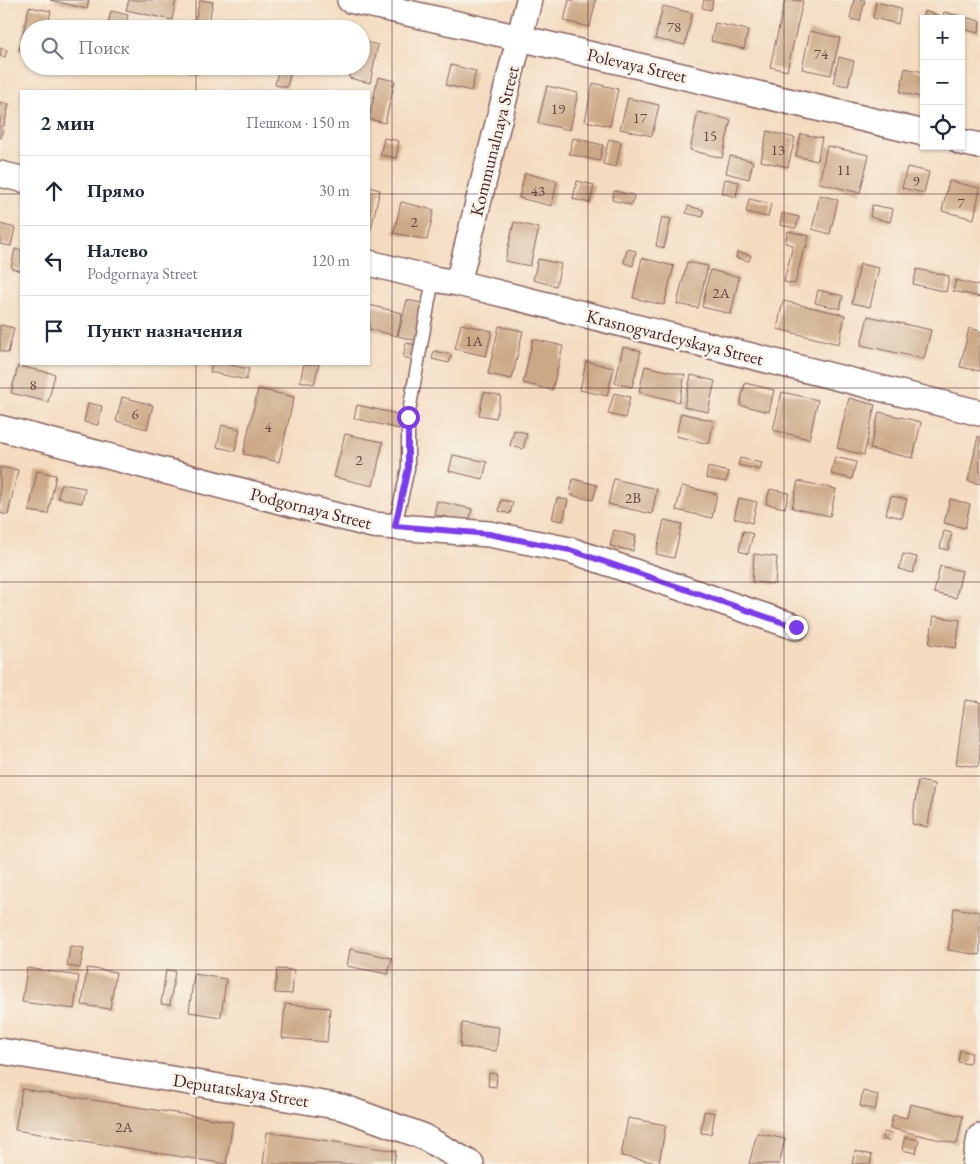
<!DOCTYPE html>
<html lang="ru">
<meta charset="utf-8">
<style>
:root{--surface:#fff;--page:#f2f2f3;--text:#1f2937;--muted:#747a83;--line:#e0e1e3}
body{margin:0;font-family:"EB Garamond",serif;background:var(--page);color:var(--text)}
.controls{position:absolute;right:15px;top:15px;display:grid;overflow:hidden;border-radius:0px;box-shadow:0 1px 4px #0004}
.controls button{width:45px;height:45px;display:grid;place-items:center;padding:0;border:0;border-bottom:1px solid var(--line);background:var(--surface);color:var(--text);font:25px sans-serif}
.stop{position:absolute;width:15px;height:15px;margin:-11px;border:4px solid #7c3aed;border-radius:50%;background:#fff}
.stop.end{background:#7c3aed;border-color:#fff;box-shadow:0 1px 5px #0008}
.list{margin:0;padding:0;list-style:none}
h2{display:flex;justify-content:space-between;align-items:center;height:65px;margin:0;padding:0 20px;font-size:21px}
h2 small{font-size:16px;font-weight:400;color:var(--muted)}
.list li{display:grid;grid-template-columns:32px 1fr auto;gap:15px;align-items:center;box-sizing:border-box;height:70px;padding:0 20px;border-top:1px solid var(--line)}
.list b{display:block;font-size:19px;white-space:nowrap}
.list p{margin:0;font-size:16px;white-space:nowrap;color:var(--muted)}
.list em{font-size:16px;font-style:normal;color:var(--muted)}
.icon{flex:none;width:28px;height:28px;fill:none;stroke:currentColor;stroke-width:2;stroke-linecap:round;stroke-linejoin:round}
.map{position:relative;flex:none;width:980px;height:1164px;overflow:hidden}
.search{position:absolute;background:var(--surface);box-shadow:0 1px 4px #0004;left:20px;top:20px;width:350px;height:55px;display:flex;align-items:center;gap:12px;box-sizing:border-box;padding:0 18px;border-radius:28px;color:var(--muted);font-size:19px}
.panel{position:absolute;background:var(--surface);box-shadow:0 1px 4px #0004;left:20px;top:90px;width:350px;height:275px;border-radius:0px}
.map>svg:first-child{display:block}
.building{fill:#cca986}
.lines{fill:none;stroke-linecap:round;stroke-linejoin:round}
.lane-casing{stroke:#86615f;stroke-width:15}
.street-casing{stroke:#86615f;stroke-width:28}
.lane{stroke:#fff;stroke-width:12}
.street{stroke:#fff;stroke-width:25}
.route{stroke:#7c3aed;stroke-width:6}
.grid{fill:none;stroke:#4a1f2b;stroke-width:1;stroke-opacity:0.55}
.labels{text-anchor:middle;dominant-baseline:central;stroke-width:5;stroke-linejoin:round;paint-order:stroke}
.number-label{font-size:15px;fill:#6a4242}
.street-label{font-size:18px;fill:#4a1f2b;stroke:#f7f3e8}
</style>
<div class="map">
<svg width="980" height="1164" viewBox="0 0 980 1164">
<rect width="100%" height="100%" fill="#f7f3e8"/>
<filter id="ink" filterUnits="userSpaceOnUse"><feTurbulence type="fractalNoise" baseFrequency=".02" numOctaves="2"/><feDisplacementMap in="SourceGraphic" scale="10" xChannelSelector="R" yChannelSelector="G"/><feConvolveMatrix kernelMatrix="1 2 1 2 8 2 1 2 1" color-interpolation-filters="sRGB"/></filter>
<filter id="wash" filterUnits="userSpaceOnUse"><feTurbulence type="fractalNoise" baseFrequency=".0096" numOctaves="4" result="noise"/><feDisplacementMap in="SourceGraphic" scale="20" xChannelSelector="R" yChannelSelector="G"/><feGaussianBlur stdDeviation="1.12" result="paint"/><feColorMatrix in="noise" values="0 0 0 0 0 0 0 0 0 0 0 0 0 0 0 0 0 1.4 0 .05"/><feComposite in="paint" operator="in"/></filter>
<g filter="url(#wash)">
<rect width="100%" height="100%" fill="#f4dbbf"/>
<g id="blocks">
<g class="building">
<path d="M50 0H89L87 9Z"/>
<path d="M129 0H176L172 20 126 10Z"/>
<path d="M200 0 213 2 207 29H193Z"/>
<path d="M569 0H596L590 27 564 21Z"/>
<path d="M704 0H713L711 10 702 8Z"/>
<path d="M785 0 803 1 787 71 770 67Z"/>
<path d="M854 0H865L860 21 850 19Z"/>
<path d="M876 2 901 8 898 24 873 18Z"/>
<path d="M663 6 692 13 685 45 655 39Z"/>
<path d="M29 7 51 11 47 29H29V52L19 50Z"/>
<path d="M111 11 128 15 125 29H107Z"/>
<path d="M924 11 938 15 937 19H924V31L919 30Z"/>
<path d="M944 12 980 21 979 33 961 29V19H943Z"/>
<path d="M253 20 288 28V29H251Z"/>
<path d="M715 23 748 30 744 49 711 41Z"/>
<path d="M810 31 840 38 831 75 802 69Z"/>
<path d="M361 41 378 45 370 83 349 78 351 66H361Z"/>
<path d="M0 48 7 50 5 57 0 56Z"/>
<path d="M839 57 854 61 848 86 833 83Z"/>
<path d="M451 65 476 71 471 91 446 85Z"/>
<path d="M184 66H200L198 74 183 71Z"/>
<path d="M279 66H292L287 87 275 85Z"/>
<path d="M905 68 924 72V98L900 92Z"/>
<path d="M378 77 395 81 385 123 369 119Z"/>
<path d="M593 83 618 89 610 126 585 121Z"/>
<path d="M547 86 578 93 570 130 538 123Z"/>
<path d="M628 98 659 105 652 136 620 129Z"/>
<path d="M0 102 9 104 1 138H0Z"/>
<path d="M698 112 731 120 722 158 690 150Z"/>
<path d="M767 131 795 138 788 167 761 161Z"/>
<path d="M801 134 822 138 817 161 796 156Z"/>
<path d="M384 138 399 141 396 158 380 155Z"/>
<path d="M573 138 603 145 599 161 569 154Z"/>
<path d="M609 139 621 142 616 167 603 164Z"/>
<path d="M827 146 869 155 860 193 819 183Z"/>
<path d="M730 156 753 161 749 179 726 173Z"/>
<path d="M907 167 929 172 924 193 902 188Z"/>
<path d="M525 173 557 181 552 206 519 198Z"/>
<path d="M725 179 739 182 736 197 722 193Z"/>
<path d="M577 181 594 185 590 203 573 199Z"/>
<path d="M949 181 980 188 974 219 942 211Z"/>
<path d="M369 187 380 190 371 229 369 228Z"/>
<path d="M614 191 634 195 632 205 612 200Z"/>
<path d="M820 195 838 200 830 234 812 229Z"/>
<path d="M749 199 771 204 768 217 746 212Z"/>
<path d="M401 202 434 210 427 240 394 233Z"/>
<path d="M872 205 893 209 890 222 870 217Z"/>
<path d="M688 206 704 210 703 217 686 213Z"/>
<path d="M782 213 799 217 796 228 780 225Z"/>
<path d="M662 217 671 219 664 248 656 246Z"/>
<path d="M514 222 539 228 530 266 505 261Z"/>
<path d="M0 224 15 228 11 246 0 244Z"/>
<path d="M788 231 809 236 806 248H804L795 284 784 282 793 245 785 243Z"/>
<path d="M15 249 21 250V271L11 268Z"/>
<path d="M627 249 636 251 633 266 624 263Z"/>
<path d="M737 252 751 255 749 261 736 258Z"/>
<path d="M642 258 674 266 664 305 633 298Z"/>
<path d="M538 259 561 264 556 286 533 280Z"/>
<path d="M687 262 708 266 698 308 677 304Z"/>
<path d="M860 264 879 268 870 307 852 303Z"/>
<path d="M917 269 949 276 946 292 913 284Z"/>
<path d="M710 270 739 277 731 314 702 307Z"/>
<path d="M956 280 980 286V297L953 291Z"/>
<path d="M818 290 843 296 840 309 815 303Z"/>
<path d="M407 300 426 304 418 341 398 336Z"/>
<path d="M783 301 845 315 839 344 777 329Z"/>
<path d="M369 305 402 313 397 336 369 329Z"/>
<path d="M868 316 931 330 924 359 861 345Z"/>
<path d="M461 324 492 331 486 356 455 349Z"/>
<path d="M0 325 14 328 8 353 0 351Z"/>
<path d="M499 326 523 331 512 379 488 374Z"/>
<path d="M969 328 980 331V371L960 367Z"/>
<path d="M533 339 563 346 552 390 523 383Z"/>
<path d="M406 343 418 345 414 360 403 357Z"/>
<path d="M623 347 641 351 632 387 615 383Z"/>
<path d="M434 351 451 355 449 363 432 359Z"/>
<path d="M586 361 614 368 607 396 580 390Z"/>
<path d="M212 364H226L249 369 246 380 210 372Z"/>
<path d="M304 364H319L314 384 300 381Z"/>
<path d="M18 366 55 374 48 402 11 393Z"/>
<path d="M645 366 685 375 679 402 639 392Z"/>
<path d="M691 375 715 381 708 412 684 407Z"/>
<path d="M745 383 774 390 769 412 740 405Z"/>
<path d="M258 389 294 397 279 462 243 454Z"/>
<path d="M484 392 501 396 496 418 479 415Z"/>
<path d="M782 392 818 400 809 439 773 430Z"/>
<path d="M614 393 630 397 625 418 608 414Z"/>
<path d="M122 397 153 405 147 429 116 421Z"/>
<path d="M849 398 875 405 864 455 837 448Z"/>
<path d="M88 403 102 406 98 425 84 422Z"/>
<path d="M357 405 402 415 399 429 354 418Z"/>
<path d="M879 412 921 422 913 458 870 449Z"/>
<path d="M681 413 714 421 709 444 676 436Z"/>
<path d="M222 425 240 429 235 451 217 447Z"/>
<path d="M514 430 527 433 523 449 510 446Z"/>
<path d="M345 434 383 442 373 486 334 477Z"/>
<path d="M978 436 980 437V484L968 481Z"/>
<path d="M453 455 487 462 483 479 449 471Z"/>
<path d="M835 457 856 462 852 479 831 474Z"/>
<path d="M740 458 762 463 760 470 738 465Z"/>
<path d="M0 467 18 470 8 515 0 513Z"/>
<path d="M708 467 729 472 726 482 706 478Z"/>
<path d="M37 471 56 475 48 514 29 511Z"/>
<path d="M573 479 597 485 593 500 570 495Z"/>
<path d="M614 479 657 489 652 514 608 504Z"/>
<path d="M798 481 836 489 830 516 792 508Z"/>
<path d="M61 484 85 488 82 503 58 498Z"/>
<path d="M682 486 717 494 712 518 676 510Z"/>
<path d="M770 489 789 493 785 508 766 504Z"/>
<path d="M891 496 907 499 902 518 886 514Z"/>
<path d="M557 498 568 500 563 521 552 519Z"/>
<path d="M739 498 757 502 752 523 734 518Z"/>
<path d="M950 499 970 504 965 528 944 523Z"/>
<path d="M501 500 513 502 510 514 499 511Z"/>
<path d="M437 501 472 509 469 522 434 514Z"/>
<path d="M664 520 682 524 674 558 656 554Z"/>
<path d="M614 530 636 536 633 551 610 546Z"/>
<path d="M743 531 753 534 748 554 739 551Z"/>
<path d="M944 531 952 533 948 550 940 548Z"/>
<path d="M754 554 777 557 775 584 752 582Z"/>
<path d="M903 554 917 557 913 573 899 569Z"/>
<path d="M940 566 962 571 956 598 934 593Z"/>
<path d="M934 616 960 620 956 648 929 644Z"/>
<path d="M965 700 980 702V754L978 767 956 764Z"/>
<path d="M918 781 934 784 928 827 912 824Z"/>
<path d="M954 908 980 912V955L948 950Z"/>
<path d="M70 946 84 948 80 968 67 966Z"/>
<path d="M350 949 392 958 388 974 347 966Z"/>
<path d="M27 968 79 976 74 1009 22 1002Z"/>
<path d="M87 968 116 972 110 1009 82 1005Z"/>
<path d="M277 969 294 970 292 994 275 993Z"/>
<path d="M166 970 175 971 170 1005 161 1004Z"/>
<path d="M194 974 226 979 221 1017 189 1012Z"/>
<path d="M285 1004 330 1008 327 1042 282 1038Z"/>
<path d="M462 1023 499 1027 496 1051 460 1047Z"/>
<path d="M960 1050 972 1053 969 1064 958 1062Z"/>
<path d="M489 1073 497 1074 496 1087 488 1086Z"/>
<path d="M22 1089 233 1122 226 1164 15 1130Z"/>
<path d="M863 1091 878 1095 875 1110 860 1106Z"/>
<path d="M910 1104 963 1116 957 1144 890 1128 893 1115 907 1118Z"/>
<path d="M704 1111 715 1113 711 1134 701 1133Z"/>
<path d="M628 1118 666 1125 659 1163 621 1156Z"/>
<path d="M267 1132 396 1151 394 1164H263Z"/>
<path d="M884 1132 892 1134 890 1141 882 1139Z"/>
<path d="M757 1133 785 1139 779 1164H749Z"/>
<path d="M905 1137 919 1140 916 1153 902 1150Z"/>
<path d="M855 1151 872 1155 870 1164H852Z"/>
</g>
</g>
</g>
<g filter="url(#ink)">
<use href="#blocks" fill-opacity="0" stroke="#86615f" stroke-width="1"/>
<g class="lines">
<defs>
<path id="lane" d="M395 526 408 468V417L433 279"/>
<g id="street">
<path d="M350 0 520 38 924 133"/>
<path d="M961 142 980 146"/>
<path d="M0 174 21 179"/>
<path d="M369 263 433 279 458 283 980 413"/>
<path d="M458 283 529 0"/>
<path d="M0 428 372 525 489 534 570 550 796 627"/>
<path d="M0 1051 342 1107 422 1136 471 1164"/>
<path d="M975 1164 980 1137"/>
</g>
</defs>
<use href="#lane" class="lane-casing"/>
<use href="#street" class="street-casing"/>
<use href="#lane" class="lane"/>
<use href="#street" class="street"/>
</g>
</g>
<g class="lines" filter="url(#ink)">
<path class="route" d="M408 417V468L395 526 489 534 570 550 796 627"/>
</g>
<path class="grid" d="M196 0V29M392 0V1164M588 0V1164M784 0V1164M196 66V91M0 194H21M369 194H980M196 364V1164M0 388H980M0 582H980M0 776H980M0 970H980"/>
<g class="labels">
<g class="number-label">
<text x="674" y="26">78</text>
<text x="821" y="53">74</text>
<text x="558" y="108">19</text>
<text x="640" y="117">17</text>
<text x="710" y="135">15</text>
<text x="778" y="149">13</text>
<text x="844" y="169">11</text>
<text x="916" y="180">9</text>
<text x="538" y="190">43</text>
<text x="961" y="202">7</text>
<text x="414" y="221">2</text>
<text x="721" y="292">2А</text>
<text x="474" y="340">1А</text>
<text x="33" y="384">8</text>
<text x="135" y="413">6</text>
<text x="268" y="426">4</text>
<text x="359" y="459">2</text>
<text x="633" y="497">2В</text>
<text x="124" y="1126">2А</text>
</g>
<g class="street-label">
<text transform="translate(637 65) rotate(13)">Polevaya Street</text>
<text transform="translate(494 141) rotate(-76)">Kommunalnaya Street</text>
<text transform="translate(675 337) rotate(14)">Krasnogvardeyskaya Street</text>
<text transform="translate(311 508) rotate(14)">Podgornaya Street</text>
<text transform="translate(241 1090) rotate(9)">Deputatskaya Street</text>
</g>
</g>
</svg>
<div class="controls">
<button>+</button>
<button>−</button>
<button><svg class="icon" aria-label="locate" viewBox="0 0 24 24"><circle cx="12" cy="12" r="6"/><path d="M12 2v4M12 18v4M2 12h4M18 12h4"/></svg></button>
</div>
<div class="stop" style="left:408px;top:417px"></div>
<div class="stop end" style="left:796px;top:627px"></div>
<div class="search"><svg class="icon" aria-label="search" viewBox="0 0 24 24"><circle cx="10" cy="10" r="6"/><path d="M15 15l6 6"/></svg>Поиск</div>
<section class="panel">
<h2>2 мин<small>Пешком · 150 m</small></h2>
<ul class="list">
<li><svg class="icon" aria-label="ahead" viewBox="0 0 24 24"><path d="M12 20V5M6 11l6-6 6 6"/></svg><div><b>Прямо</b></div><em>30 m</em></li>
<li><svg class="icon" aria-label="left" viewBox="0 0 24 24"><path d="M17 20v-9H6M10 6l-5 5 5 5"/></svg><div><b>Налево</b><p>Podgornaya Street</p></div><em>120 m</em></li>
<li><svg class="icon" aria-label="arrive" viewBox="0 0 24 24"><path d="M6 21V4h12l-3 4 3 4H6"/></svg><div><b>Пункт назначения</b></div></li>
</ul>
</section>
</div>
